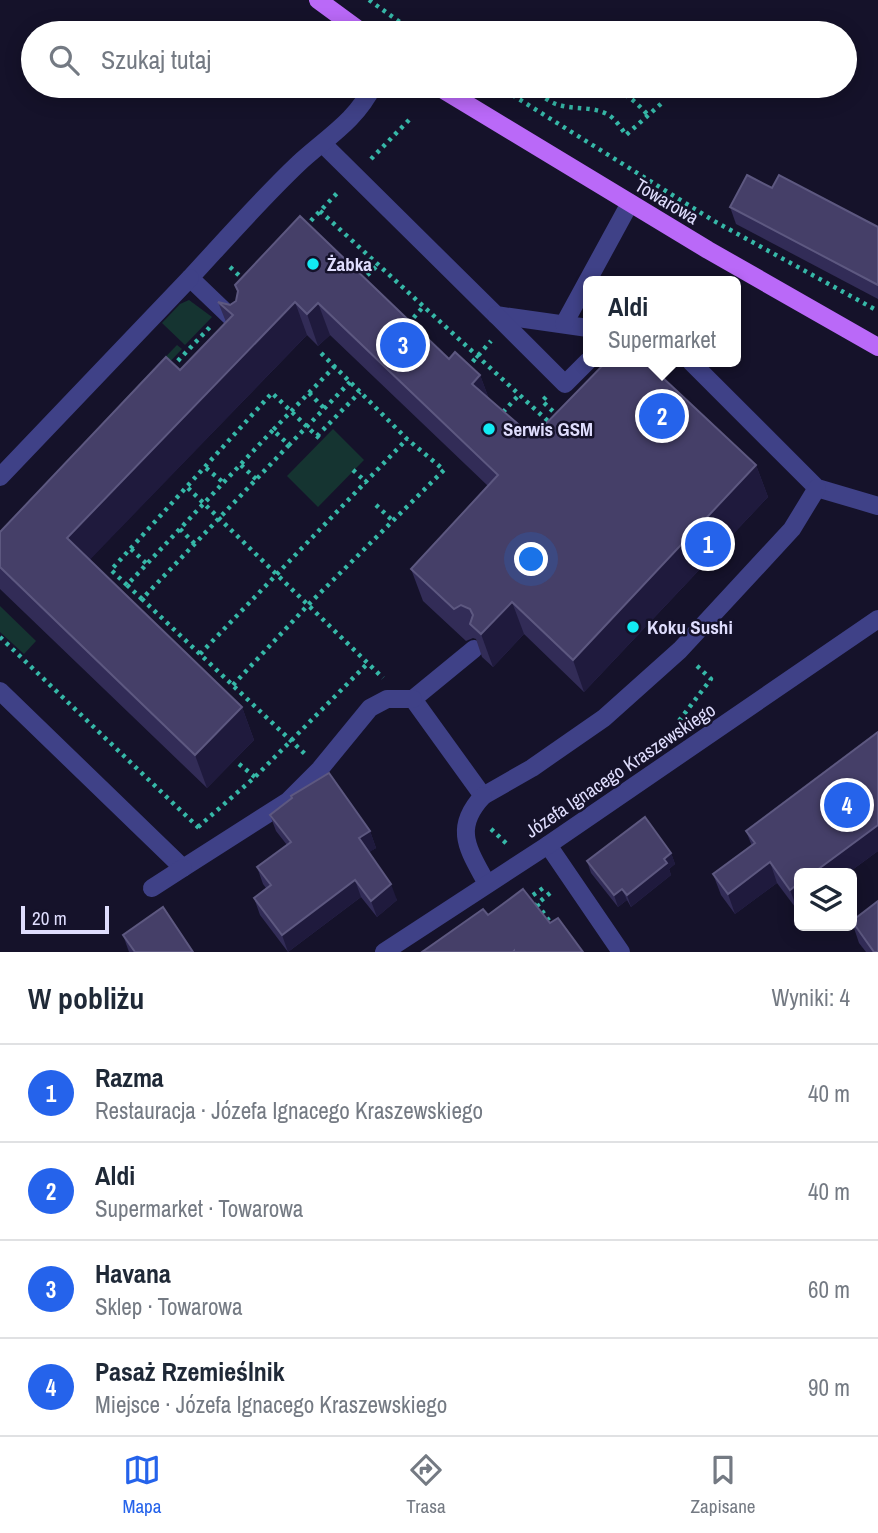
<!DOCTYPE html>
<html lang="pl">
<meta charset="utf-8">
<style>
:root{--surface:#fff;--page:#f2f2f3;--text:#1f2937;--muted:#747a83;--line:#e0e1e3;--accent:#2563eb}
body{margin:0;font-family:"Archivo Narrow",sans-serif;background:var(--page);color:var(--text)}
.controls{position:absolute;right:21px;bottom:21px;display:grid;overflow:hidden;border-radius:10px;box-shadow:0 4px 18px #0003}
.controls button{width:63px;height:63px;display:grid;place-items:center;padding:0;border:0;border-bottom:2px solid var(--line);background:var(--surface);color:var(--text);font:35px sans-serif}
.scale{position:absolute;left:21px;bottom:18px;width:88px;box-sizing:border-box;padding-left:7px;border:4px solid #dfddfd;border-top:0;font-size:19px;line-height:24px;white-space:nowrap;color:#dfddfd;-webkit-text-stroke:5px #15122a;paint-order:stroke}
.you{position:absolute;left:532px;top:560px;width:24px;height:24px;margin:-18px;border:5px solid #fff;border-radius:50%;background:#1a73e8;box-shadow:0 0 0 10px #1a73e833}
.badge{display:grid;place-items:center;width:46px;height:46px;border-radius:50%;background:var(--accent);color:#fff;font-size:23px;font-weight:700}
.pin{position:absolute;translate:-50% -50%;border:4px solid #fff;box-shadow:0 2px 7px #0006}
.popup{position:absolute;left:583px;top:276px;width:158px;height:91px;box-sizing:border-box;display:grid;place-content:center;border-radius:10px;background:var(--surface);filter:drop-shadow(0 2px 5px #0005);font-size:23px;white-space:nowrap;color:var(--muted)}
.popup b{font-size:26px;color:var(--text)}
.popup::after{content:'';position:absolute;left:50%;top:100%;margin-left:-14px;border:14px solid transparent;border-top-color:var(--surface)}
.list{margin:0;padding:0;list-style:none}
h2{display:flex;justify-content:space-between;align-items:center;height:91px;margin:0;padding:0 28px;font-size:30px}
h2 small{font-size:23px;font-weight:400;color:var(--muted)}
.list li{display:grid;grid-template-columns:46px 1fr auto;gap:21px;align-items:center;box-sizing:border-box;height:98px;padding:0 28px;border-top:2px solid var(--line)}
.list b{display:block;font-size:26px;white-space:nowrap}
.list p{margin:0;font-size:23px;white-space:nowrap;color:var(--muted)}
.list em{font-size:23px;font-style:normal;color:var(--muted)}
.icon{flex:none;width:38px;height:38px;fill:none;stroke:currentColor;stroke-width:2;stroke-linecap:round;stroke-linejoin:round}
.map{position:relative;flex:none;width:878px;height:952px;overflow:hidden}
.search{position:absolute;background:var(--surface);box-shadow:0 4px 18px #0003;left:21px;right:21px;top:21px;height:77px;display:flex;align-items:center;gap:18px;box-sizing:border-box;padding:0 24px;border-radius:38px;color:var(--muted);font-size:26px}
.sheet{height:483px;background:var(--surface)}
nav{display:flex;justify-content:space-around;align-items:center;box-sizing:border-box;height:98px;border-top:2px solid var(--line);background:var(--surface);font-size:19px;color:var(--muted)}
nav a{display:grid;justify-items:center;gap:4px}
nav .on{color:var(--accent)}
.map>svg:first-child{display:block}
.green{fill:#153431}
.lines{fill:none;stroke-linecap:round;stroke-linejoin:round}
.path{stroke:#36b8a8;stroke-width:4.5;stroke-dasharray:3.5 5;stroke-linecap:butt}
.minor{stroke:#3f4187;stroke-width:18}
.major{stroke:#ba69f8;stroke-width:18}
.wall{fill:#322c57}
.shaded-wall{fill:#1f1a3d}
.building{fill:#453f68;stroke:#5d5880;stroke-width:2}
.poi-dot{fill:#12ebf4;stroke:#15122a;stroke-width:2.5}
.labels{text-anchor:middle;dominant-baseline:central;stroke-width:5;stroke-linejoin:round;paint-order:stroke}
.street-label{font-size:19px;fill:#dfddfd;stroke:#15122a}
.poi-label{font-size:19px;font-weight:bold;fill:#dfddfd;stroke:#15122a;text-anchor:start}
</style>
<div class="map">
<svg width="878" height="952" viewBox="0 0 878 952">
<rect width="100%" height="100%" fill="#15122a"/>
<g class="green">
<path d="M189 300 212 317 185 345 162 323 180 304Z"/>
<path d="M177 345 182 349 128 406 123 401Z"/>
<path d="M333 429 364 460 318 507 287 476Z"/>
<path d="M0 606 36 641 24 654 0 632Z"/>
</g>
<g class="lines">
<g class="path">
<path d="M369 0 415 33"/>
<path d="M498 86 714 221 878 311"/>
<path d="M534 86C555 117 584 102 607 114 615 118 621 128 626 135L663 102"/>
<path d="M575 86C612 93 618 82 647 114"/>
<path d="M371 159 409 120"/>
<path d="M320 211 550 423"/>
<path d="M305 227 340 190"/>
<path d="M230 267 244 280"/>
<path d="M361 281 378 265"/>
<path d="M657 281 659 278"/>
<path d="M408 324 423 307"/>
<path d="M335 366 273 430 289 445 350 382"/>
<path d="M172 367 210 327"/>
<path d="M467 368 491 341"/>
<path d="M309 393 325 409"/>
<path d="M546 397 542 401 559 417"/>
<path d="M503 412 519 395"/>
<path d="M317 436 360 392"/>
<path d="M289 445 142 599 305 754"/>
<path d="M241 465 256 479"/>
<path d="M206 468 224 483"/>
<path d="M353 470 367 483"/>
<path d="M188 488 383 678"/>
<path d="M376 505 392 520"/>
<path d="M180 529 195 544"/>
<path d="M131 549 147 564"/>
<path d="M127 585 111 570 272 393 322 441"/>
<path d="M142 599 127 585 273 430"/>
<path d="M0 637 201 830"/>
<path d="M200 654 407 439"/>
<path d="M233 685 309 604 444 470 407 439 318 350"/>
<path d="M681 728 678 722 711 679 696 665"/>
<path d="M239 764 255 777"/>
<path d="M198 827 255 777 368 663"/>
<path d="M491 829 507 844"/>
<path d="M550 893 537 904 553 926"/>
<path d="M526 900 546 886"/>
</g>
<g class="minor">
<path d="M324 145 496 315 588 328"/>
<path d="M496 315 565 384 588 361"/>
<path d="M237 323 190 278C226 239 261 199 299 163 326 138 356 121 373 86"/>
<path d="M564 324 630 203"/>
<path d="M691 362 817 488 878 506"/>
<path d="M0 477 190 278"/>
<path d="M474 649 413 699 483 796 532 768 604 718 680 650 792 529 817 488"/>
<path d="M0 691 183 868 288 801 320 769 370 708 387 699H413"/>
<path d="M483 796C452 829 469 850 487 884"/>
<path d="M548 845 621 952"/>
<path d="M152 888 183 868"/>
<path d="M384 952 548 845 878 619"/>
</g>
<g class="major">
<path d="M318 0 363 33"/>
<path d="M437 86 708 250 878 347"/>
</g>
</g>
<g class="wall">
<path d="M772 188 878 227V299L736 224 730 207Z"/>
<path d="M300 216 449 359 480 375 489 399 533 437 756 465 768 497 584 692 524 634 493 667 482 657 476 639 473 638 466 641 423 601 411 569 488 486 330 335 318 346 307 335 89 560 242 707 254 740 207 788 0 589V532L180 370 226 322 218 302 230 305 236 301 238 293 235 285Z"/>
<path d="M270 815 370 831 376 848 369 852 397 900 377 917 361 897 288 952 260 915 254 898 266 888 263 884 257 867 287 845 276 831Z"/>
<path d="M746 831 878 851 848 873H799L798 911 777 883 735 914 721 895 713 874 752 846Z"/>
<path d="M671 853 675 864 669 869 671 875 631 907 627 900 618 907 591 873 587 861Z"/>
<path d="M852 922 878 952H866L859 943Z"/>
<path d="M123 935 193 952H129Z"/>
</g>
<g class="shaded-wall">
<path d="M295 302 307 335 79 571 67 538Z"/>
<path d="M318 303 330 335 318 346 307 314Z"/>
<path d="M480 375 492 407 472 384Z"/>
<path d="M756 465 768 497 584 692 573 660Z"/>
<path d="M512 602 524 634 493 667 481 634Z"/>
<path d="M242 707 254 740 207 788 195 755Z"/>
<path d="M878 825V851L848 873H813Z"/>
<path d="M370 831 376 848 365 855 359 838Z"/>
<path d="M671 853 675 864 669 869 671 875 631 907 627 895Z"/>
<path d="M770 862 777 883 735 914 728 894Z"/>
<path d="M355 880 361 897 288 952 282 935Z"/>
<path d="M799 883V910L798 911 790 890Z"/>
<path d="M391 884 397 900 377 917 371 901Z"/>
<path d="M622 889 627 900 618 907 614 895Z"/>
</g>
<g class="building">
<path d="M747 175 772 188 779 175 878 227V285L730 207Z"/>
<path d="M300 216 449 359 455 352 480 375 472 384 533 437 606 362H646L756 465 573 660 512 602 481 634 470 624 473 615 470 609 461 605 454 609 411 569 498 475 318 303 307 314 295 302 67 538 242 707 195 755 0 567V532L166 357 180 370 233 315 218 302 230 305 236 301 238 291 235 285Z"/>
<path d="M878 732V825L813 873H799V883L790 890 770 862 728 894 713 874 755 843 746 831Z"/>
<path d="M329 773 370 831 359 838 391 884 371 901 355 880 282 935 254 898 271 885 257 867 291 842 270 815 292 798 291 796Z"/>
<path d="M645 817 671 853 664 859 667 863 627 895 622 889 614 895 587 861Z"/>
<path d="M523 889 550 923 558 918 583 952H514V951L513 952H422L483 909 488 915Z"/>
<path d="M878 901V952H874L852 921Z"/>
<path d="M163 907 193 952H135L123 935Z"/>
</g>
<g class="poi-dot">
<circle cx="313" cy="264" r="7"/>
<circle cx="489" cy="429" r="7"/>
<circle cx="633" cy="627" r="7"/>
</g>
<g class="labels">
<g class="street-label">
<text transform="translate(667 201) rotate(31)">Towarowa</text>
<text transform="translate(620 770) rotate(-34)">Józefa Ignacego Kraszewskiego</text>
</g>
<g class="poi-label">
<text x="327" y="264">Żabka</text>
<text x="503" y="429">Serwis GSM</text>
<text x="647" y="627">Koku Sushi</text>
</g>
</g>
</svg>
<div class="controls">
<button><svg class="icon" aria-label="layers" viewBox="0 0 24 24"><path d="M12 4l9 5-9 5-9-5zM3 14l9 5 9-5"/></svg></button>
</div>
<div class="scale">20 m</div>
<div class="you"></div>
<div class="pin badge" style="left:708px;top:544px">1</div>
<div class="pin badge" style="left:662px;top:416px">2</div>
<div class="popup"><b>Aldi</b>Supermarket</div>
<div class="pin badge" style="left:403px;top:345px">3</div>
<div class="pin badge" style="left:847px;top:805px">4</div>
<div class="search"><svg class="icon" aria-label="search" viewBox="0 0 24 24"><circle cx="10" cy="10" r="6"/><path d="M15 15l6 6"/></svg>Szukaj tutaj</div>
</div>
<section class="sheet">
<h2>W pobliżu<small>Wyniki: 4</small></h2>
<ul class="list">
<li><span class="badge">1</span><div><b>Razma</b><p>Restauracja · Józefa Ignacego Kraszewskiego</p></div><em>40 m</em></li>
<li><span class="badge">2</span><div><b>Aldi</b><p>Supermarket · Towarowa</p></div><em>40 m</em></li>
<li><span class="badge">3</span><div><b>Havana</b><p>Sklep · Towarowa</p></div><em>60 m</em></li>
<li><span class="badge">4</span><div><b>Pasaż Rzemieślnik</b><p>Miejsce · Józefa Ignacego Kraszewskiego</p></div><em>90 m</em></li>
</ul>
</section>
<nav>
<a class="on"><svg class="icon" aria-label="map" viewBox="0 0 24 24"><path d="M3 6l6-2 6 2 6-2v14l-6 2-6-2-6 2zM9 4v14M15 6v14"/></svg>Mapa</a>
<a><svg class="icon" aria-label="directions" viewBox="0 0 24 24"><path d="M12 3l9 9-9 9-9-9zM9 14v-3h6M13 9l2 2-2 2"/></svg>Trasa</a>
<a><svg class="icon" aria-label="saved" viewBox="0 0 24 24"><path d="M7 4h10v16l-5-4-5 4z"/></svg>Zapisane</a>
</nav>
